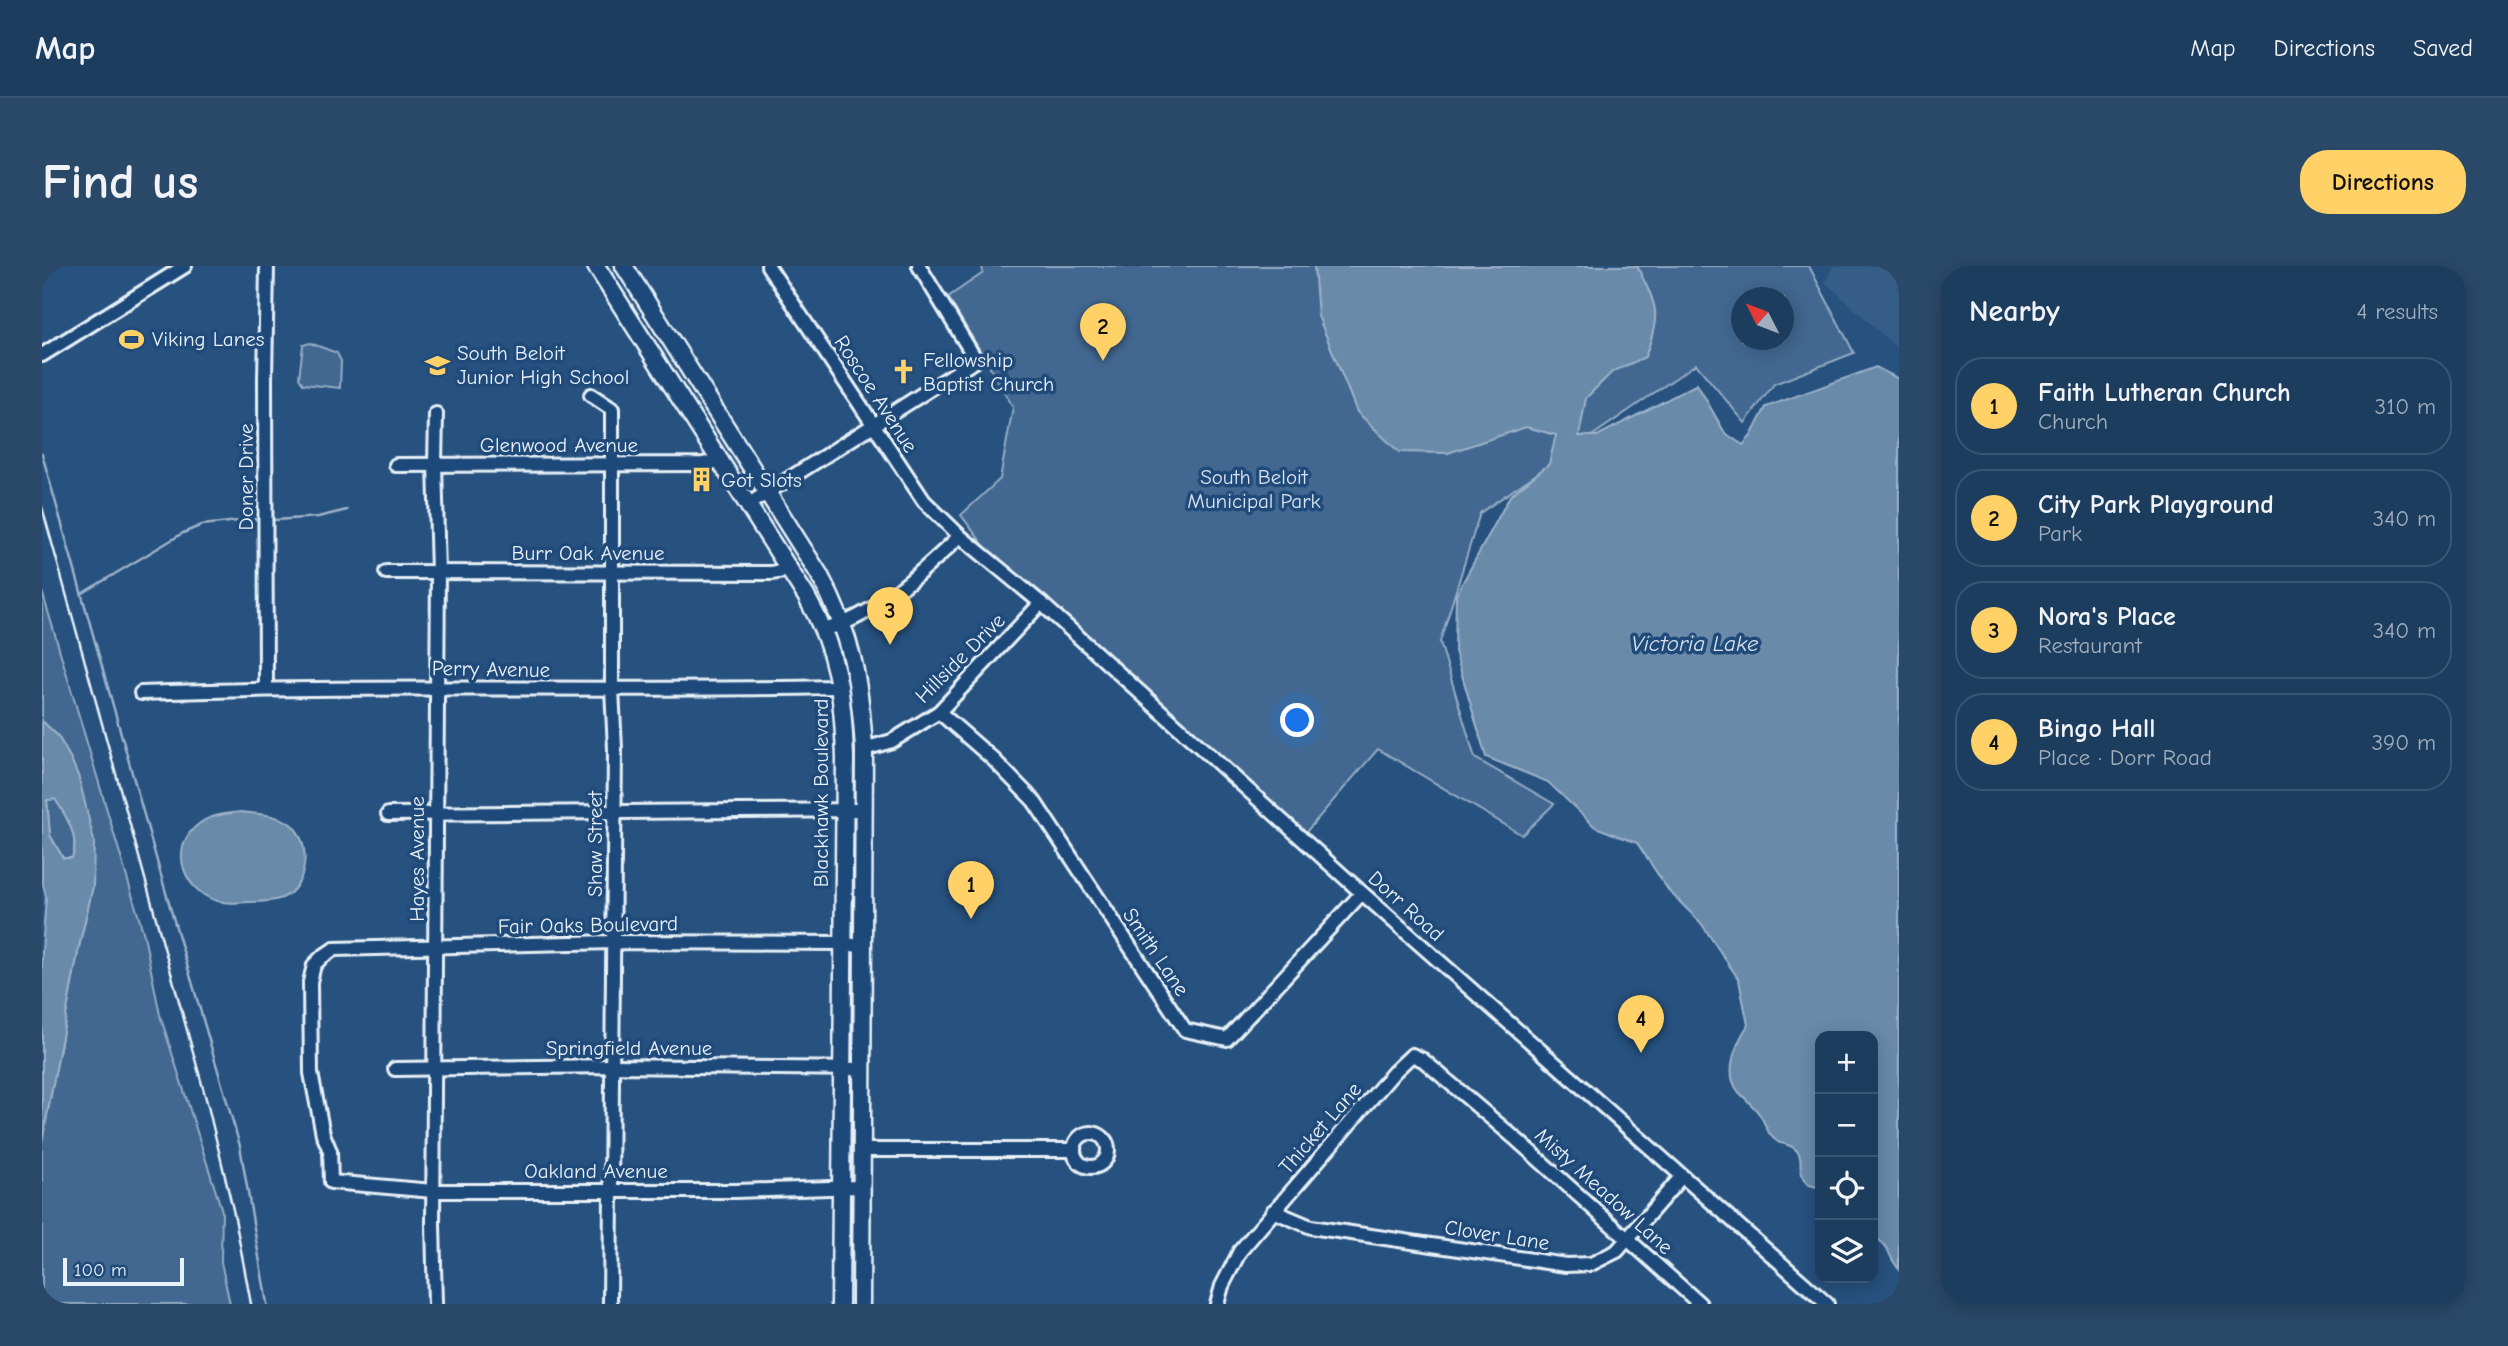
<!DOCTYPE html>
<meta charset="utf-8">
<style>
:root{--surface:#1d3d5f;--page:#2a4868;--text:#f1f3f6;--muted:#a0aebd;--line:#3b5674;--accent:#ffd166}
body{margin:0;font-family:"Comic Neue",sans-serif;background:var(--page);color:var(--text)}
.controls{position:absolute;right:21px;bottom:21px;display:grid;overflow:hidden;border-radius:14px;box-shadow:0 4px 18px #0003}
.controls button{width:63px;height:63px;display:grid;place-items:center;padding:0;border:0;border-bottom:2px solid var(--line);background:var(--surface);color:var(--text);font:35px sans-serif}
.compass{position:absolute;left:1689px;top:21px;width:63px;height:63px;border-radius:50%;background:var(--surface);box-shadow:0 4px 18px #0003;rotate:312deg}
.scale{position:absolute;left:21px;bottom:18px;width:121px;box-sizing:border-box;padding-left:7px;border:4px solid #e8f1f8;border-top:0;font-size:19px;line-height:24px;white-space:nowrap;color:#e8f1f8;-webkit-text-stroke:5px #1f4a7a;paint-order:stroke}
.you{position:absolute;left:1256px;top:455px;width:24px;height:24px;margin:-18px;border:5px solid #fff;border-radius:50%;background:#1a73e8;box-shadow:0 0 0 10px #1a73e833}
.badge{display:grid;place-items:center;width:46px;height:46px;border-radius:50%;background:var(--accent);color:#111;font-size:23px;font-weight:700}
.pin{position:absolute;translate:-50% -58px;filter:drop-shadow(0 2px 4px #0008)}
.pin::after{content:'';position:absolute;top:37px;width:24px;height:21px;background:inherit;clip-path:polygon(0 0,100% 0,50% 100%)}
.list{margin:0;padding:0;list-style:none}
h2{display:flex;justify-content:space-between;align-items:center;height:91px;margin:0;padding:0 28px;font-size:30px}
h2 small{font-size:23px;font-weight:400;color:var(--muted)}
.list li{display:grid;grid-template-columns:46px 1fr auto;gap:21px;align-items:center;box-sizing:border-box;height:98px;margin:0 14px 14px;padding:0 14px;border:2px solid var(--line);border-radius:28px}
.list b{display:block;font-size:26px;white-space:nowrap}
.list p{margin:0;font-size:23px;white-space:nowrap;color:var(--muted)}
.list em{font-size:23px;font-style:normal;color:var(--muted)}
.icon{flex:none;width:38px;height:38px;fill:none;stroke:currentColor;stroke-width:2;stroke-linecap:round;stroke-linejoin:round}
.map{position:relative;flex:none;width:1857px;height:1038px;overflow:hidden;border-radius:28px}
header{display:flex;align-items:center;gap:42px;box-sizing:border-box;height:98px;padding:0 35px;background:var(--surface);border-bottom:2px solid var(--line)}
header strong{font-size:33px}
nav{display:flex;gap:38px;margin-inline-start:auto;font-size:24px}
.intro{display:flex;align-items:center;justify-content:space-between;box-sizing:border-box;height:168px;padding:0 42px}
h1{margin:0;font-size:49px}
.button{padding:18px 32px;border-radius:28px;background:var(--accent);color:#111;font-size:24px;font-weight:700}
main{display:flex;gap:42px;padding:0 42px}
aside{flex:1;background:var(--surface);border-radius:28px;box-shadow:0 4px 18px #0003}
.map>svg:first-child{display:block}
.built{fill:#355d88}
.green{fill:#436891;stroke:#96acc4;stroke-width:2;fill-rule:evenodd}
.water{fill:#6b8aaa;stroke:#9db3c9;stroke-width:2;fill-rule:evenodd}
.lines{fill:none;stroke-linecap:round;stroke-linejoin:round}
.stream{stroke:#9db3c9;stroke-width:2.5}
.minor-casing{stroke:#e8f1f8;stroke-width:18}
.major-casing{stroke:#e8f1f8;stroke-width:21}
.minor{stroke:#1f4a7a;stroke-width:12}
.major{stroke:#1f4a7a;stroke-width:16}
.rail{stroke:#e8f1f8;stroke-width:2.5}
.labels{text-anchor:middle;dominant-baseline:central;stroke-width:7;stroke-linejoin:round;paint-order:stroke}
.poi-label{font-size:21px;fill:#e8f1f8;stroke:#1f4a7a;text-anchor:start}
.street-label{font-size:21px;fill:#e8f1f8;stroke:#1f4a7a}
.park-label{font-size:21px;fill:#d8e3ee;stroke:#1f4a7a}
.water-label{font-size:23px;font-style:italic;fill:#d5e2ec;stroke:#1f4a7a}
</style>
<header>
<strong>Map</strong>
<nav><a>Map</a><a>Directions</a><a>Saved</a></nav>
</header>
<div class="intro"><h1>Find us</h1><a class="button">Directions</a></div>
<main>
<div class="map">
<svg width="1857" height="1038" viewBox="0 0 1857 1038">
<rect width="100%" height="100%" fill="#27517f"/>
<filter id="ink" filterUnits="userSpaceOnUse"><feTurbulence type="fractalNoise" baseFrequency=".0143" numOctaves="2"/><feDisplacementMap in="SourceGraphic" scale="14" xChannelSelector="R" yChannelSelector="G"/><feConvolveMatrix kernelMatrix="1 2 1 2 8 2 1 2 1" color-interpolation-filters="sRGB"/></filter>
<g filter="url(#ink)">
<path class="built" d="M1791 0H1857V84L1783 16Z"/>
<g class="green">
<path d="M940 0H1767L1812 87 1732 118 1703 157 1654 98 1438 247 1398 376 1433 492 1512 538 1480 569 1336 483 1264 566 950 290 919 249 958 213 971 141 906 31 941 7ZM1700 32H1742V74H1700Z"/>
<path d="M268 77 295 87 299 95 298 122 261 118 257 112 261 79Z"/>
<path d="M0 325 102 669 118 749 180 945 179 996 188 1038H0V876L37 681 51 620 16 470 0 455Z"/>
<path d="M13 533C24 548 38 572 30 592H21L8 569 5 534Z"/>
</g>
<g class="water">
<path d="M1272 0H1595C1615 41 1620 46 1603 91L1570 106 1544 132 1537 170H1555L1655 118 1683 167 1701 179 1709 170 1724 141 1834 101 1857 113V1003C1844 989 1851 982 1831 970V770H1778V922L1767 919C1764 915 1760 911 1759 905 1757 897 1761 892 1755 885 1749 878 1743 879 1736 876 1725 869 1724 858 1718 849 1712 840 1703 833 1696 825 1681 806 1695 776 1706 759L1697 714 1659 657 1627 625 1595 577 1553 561 1506 516 1444 491 1413 385 1414 329 1468 230 1507 198 1514 169 1484 161 1406 187 1357 186 1315 146 1276 50Z"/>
<path d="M0 455 16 470 29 493 37 512 52 575 51 620 37 681 0 876V685L4 631 0 614ZM13 533C23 548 39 573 30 592H21L8 569 5 534Z"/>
<path d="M199 546C214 548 237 548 250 559 270 578 266 621 240 632 230 636 218 636 208 636 199 636 189 638 181 636 143 630 123 582 158 557 169 549 185 547 199 546Z"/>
</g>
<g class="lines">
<g class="stream">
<path d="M0 188 124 627 198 880 225 1038"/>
<path d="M233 254 276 251 305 244"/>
<path d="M41 327 141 267 160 259 215 253"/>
</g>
<defs>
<g id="minor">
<path d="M726 0 882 235 918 270 999 337 1320 627 1785 1038"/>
<path d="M0 89 143 0"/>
<path d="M549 129 570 143V423L573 483 568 1038"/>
<path d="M354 199 661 198 680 195"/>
<path d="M707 238 934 94 877 0"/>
<path d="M344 306 729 307 748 304"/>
<path d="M781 364C833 351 880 306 918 270"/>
<path d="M224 422 223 113 225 0"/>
<path d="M99 427C332 418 565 426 799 421"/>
<path d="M897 446 951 493 992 535 1143 764 1185 773 1320 627"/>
<path d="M822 483 850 475 897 446 999 337"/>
<path d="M346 548 821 544"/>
<path d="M353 803 571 800 820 803"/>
<circle cx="1049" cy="884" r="17"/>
<path d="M819 884H1032"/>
<path d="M818 921 694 925H391L289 916 288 885 281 868 269 807 268 716 272 699 280 691 292 683 572 676 800 677 821 681"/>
<path d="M1231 945 1269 961 1524 999 1549 998 1575 985 1640 910"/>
<path d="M393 1038 391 958 396 306 393 198 394 148"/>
<path d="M1175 1038 1180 1020 1198 985 1352 806 1370 789 1381 794 1475 874 1658 1038"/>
</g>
<g id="major">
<path d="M554 0 764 330C796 386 801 429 803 492L798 1038"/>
<path d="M582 0 777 308C810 369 818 415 822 483L819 1038"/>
</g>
</defs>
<use href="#minor" class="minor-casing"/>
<use href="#major" class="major-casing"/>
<use href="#minor" class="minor"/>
<use href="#major" class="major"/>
<path class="rail" d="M0 241 166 840 193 952 209 1038"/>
</g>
</g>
<defs>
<symbol id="stadium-bare" viewBox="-9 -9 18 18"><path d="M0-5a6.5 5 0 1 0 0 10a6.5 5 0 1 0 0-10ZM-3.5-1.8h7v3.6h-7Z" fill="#ffd166" stroke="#1f4a7a" stroke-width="2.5" paint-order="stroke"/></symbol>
<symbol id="school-bare" viewBox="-9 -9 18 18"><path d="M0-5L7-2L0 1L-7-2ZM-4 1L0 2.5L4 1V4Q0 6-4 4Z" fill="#ffd166" stroke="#1f4a7a" stroke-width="2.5" paint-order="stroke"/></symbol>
<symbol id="church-bare" viewBox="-9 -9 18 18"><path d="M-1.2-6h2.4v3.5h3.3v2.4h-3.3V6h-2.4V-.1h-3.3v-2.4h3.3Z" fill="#ffd166" stroke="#1f4a7a" stroke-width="2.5" paint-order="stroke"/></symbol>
<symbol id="building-bare" viewBox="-9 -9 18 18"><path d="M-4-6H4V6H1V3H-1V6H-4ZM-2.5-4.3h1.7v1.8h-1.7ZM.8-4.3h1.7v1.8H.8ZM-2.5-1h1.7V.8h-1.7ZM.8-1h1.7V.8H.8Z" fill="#ffd166" stroke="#1f4a7a" stroke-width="2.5" paint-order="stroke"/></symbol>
</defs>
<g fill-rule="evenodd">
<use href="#stadium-bare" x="72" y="56" width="35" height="35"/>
<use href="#school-bare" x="378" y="82" width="35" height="35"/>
<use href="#church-bare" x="844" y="88" width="35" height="35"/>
<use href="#building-bare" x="642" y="196" width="35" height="35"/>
</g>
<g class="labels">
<g class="poi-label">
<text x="110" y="73">Viking Lanes</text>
<text x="415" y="87">South Beloit<tspan x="415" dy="24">Junior High School</tspan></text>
<text x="881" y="94">Fellowship<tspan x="881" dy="24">Baptist Church</tspan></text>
<text x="679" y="214">Got Slots</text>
</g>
<g class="street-label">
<text transform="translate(834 128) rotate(57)">Roscoe Avenue</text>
<text x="517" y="179">Glenwood Avenue</text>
<text transform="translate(204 211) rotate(-90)">Doner Drive</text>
<text x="546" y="287">Burr Oak Avenue</text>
<text transform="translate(918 392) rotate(-45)">Hillside Drive</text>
<text transform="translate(449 403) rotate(1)">Perry Avenue</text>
<text transform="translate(779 527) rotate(-90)">Blackhawk Boulevard</text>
<text transform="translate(553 578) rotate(-90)">Shaw Street</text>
<text transform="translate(375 593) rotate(-90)">Hayes Avenue</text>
<text transform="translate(1364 640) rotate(42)">Dorr Road</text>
<text transform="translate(546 659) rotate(-1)">Fair Oaks Boulevard</text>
<text transform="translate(1114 686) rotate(56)">Smith Lane</text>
<text x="587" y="782">Springfield Avenue</text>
<text transform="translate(1278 862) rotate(-49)">Thicket Lane</text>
<text x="554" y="905">Oakland Avenue</text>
<text transform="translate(1562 925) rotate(42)">Misty Meadow Lane</text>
<text transform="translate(1455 969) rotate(9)">Clover Lane</text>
</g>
<g class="park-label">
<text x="1212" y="211">South Beloit<tspan x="1212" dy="24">Municipal Park</tspan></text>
</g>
<g class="water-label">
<text x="1653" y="377">Victoria Lake</text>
</g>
</g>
</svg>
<div class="controls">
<button>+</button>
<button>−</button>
<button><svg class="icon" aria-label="locate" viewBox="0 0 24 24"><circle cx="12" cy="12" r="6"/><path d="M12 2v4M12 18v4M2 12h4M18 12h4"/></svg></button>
<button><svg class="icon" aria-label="layers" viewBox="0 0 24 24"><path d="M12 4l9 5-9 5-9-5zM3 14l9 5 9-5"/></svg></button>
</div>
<svg class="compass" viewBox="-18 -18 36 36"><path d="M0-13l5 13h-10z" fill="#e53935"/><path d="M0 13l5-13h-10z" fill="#a0aebd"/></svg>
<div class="scale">100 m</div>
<div class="you"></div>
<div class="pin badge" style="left:929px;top:653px">1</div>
<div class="pin badge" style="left:1061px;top:95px">2</div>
<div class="pin badge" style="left:848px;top:379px">3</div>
<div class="pin badge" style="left:1599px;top:787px">4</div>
</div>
<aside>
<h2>Nearby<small>4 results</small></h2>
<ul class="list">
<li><span class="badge">1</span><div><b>Faith Lutheran Church</b><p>Church</p></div><em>310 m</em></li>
<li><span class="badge">2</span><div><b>City Park Playground</b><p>Park</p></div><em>340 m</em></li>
<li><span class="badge">3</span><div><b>Nora's Place</b><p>Restaurant</p></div><em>340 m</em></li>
<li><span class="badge">4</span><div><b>Bingo Hall</b><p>Place · Dorr Road</p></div><em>390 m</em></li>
</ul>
</aside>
</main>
